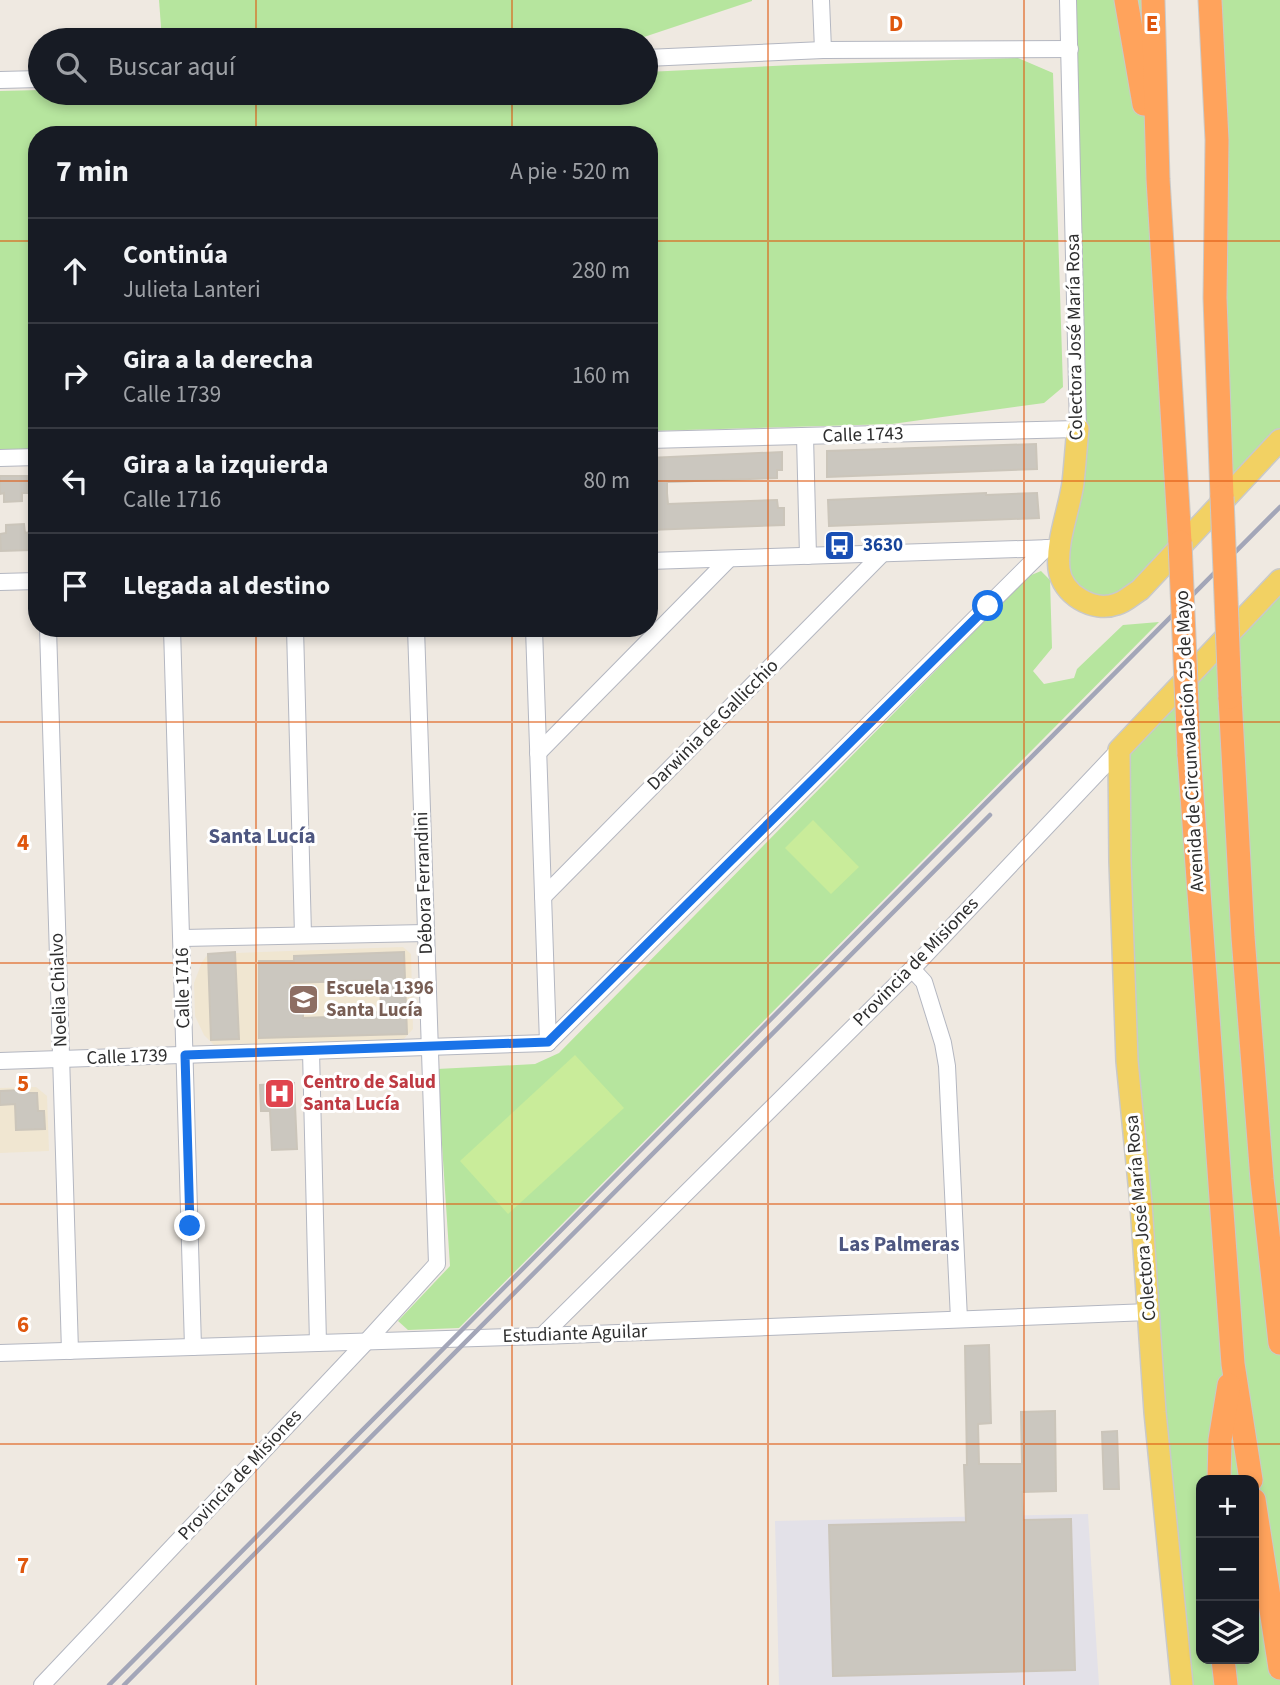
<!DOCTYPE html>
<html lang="es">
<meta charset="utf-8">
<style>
:root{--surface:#171b24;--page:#20242c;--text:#f1f3f6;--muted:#9ea1a6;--line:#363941}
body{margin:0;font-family:"Source Sans 3",sans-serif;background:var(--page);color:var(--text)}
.controls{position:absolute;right:21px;bottom:21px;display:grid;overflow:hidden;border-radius:14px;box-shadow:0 4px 10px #0003}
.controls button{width:63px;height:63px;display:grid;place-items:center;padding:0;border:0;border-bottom:2px solid var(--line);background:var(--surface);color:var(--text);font:35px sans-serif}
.stop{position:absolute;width:21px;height:21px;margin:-16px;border:5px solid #1a73e8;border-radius:50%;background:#fff}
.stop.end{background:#1a73e8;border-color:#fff;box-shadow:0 2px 7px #0008}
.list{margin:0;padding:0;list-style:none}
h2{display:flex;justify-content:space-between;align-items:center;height:91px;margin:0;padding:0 28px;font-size:30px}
h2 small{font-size:23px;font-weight:400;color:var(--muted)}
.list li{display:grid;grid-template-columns:46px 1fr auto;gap:21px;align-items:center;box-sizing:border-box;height:105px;padding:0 28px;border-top:2px solid var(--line)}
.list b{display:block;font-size:26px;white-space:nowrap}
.list p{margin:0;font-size:23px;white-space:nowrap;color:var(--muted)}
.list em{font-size:23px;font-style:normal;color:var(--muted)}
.icon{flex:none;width:38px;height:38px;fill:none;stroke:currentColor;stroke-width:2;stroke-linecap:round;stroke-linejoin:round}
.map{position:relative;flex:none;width:1280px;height:1685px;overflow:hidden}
.search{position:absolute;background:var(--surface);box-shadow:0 4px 10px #0003;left:28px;top:28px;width:630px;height:77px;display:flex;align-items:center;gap:18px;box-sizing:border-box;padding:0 24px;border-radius:38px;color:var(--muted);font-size:26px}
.panel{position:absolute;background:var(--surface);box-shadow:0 4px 10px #0003;left:28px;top:126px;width:630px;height:511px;border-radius:28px}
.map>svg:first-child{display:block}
.industrial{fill:#e3e1e8}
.education{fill:#f0e6d1}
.green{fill:#b6e59e;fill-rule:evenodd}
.pitch{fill:#c9ec9a}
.building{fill:#cbc7bf;stroke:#cbc5ba;stroke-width:2;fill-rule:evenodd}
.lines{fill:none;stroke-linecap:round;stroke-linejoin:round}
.minor-casing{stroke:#b4b7c1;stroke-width:18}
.major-casing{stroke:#c9c9c9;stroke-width:24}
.highway-casing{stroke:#c9c9c9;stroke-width:25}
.minor{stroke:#fff;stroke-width:16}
.major{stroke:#f2d163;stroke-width:21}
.highway{stroke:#ffa35c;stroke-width:23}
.rail{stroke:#a3a6b8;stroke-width:4.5}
.highway-bridge-casing{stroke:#c9c9c9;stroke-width:25;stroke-linecap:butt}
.highway-bridge{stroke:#ffa35c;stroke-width:23}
.route{stroke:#1a73e8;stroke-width:9}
.grid{fill:none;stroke:#df570e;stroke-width:2;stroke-opacity:0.55}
.labels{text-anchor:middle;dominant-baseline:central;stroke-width:6;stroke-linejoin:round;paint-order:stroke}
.street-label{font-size:19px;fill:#2e2e2e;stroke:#fff}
.transit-label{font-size:19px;font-weight:bold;fill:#164399;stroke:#fff;text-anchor:start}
.education-label{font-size:19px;font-weight:bold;fill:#785e54;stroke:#fff;text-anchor:start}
.health-label{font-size:19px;font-weight:bold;fill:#be3a42;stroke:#fff;text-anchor:start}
.neighbourhood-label{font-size:21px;font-weight:bold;fill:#4d5680;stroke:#fff}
.grid-label{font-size:23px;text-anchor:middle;font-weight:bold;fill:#df570e;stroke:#fff;stroke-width:6;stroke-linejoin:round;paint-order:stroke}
</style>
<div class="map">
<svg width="1280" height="1685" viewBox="0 0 1280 1685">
<rect width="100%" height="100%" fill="#efe9e1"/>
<path class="industrial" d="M1088 1514 1099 1685H779L775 1521Z"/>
<g class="education">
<path d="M403 947 411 954 413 1029 402 1041 215 1046 204 1035 195 1016 194 983 202 962 208 954Z"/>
<path d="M36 1087 47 1096 49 1151 0 1153V1088Z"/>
</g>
<g class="green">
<path d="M159 0H752V1L635 40H162Z"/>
<path d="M1068 0H1153L1180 542 1140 590 1082 601 1060 547 1073 484Z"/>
<path d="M1210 0H1280V440L1222 497Z"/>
<path d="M1018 58 1053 73 1063 387 1044 403 892 424 649 431V135H37V451L0 452V91L40 90V93H646V72L794 65Z"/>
<path d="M1041 571 1050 580 1052 648 1033 671 1044 684 1074 678 1077 669 1123 625 1159 622 459 1328 408 1330 398 1321 450 1266 437 1069 535 1064 559 1053 1029 576Z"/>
<path d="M1280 580V1685H1182L1164 1503 1119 750ZM1201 1480H1254V1659H1201Z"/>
</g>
<g class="pitch">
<path d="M813 820 859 867 831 894 785 848Z"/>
<path d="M575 1055 624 1108 508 1214 460 1161Z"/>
</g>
<g class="building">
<path d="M1036 444 1037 469 827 477V451Z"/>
<path d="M782 452V470H777V478L667 482V493L668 504 777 500 778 508H784V525L649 530V458Z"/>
<path d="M0 476H27L28 493H22V501L4 502V493L0 494Z"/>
<path d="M986 493V495L1037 493 1039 518 829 526 828 500Z"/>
<path d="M24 524 25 533 30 532 31 550 1 551 0 534 6 533V525Z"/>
<path d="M235 952 239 1039 211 1040 208 954Z"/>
<path d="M404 952 407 1034 259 1038V961H294V956ZM380 980 381 1012 328 1013 329 1017 303 1018V1012L291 1013 290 983Z"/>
<path d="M294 1083 297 1149 272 1150 270 1111H261L260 1085Z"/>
<path d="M20 1090V1093H37L38 1111H44L45 1129 16 1130 15 1104 0 1105V1091Z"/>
<path d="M989 1345 991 1423 978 1424 979 1464H1022L1021 1412 1055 1411 1056 1491 1022 1492 1023 1520 1071 1519 1075 1670 833 1676 829 1525 966 1522 964 1465H967L965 1346Z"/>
<path d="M1117 1431 1119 1489H1104L1102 1432Z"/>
</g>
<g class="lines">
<defs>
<g id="minor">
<path d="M821 0 823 50"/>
<path d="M646 58 823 50 1070 49"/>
<path d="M0 80 40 79"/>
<path d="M805 436 808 556"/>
<path d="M649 440 1078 429 1068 0"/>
<path d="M0 458 37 457"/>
<path d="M649 561 1051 548"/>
<path d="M0 582 37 581"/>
<path d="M48 628 70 1351"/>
<path d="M172 628 193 1347"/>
<path d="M295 628 303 935"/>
<path d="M534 628 548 1043"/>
<path d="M538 753 729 559"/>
<path d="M543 897 882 554"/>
<path d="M183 938 426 933"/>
<path d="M912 969 924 982 943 1043 947 1066 959 1319"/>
<path d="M548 1043 1046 548"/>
<path d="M311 1051 318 1343"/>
<path d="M0 1061 548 1043"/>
<path d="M542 1336 912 969 1119 750"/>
<path d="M0 1353 542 1336 1149 1312"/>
<path d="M42 1685 367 1341 437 1264 416 628"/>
</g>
<g id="major">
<path d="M1078 429C1076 447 1075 465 1073 483 1069 511 1056 541 1059 569 1062 594 1093 613 1117 604 1125 602 1133 594 1140 590L1280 440"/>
<path d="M1182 1685 1155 1412 1141 1204 1127 1061 1120 861 1119 750 1280 580"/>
</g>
<g id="highway">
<path d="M1126 0 1144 104"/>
<path d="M1153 0 1158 179 1180 542"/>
<path d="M1210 0 1217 140 1215 298 1222 497"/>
<path d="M1230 697 1243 937 1262 1179 1280 1343"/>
<path d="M1189 754 1233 1364 1251 1480"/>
<path d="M1219 1480 1220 1440 1229 1385"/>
<path d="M1254 1500 1280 1668"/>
<path d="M1223 1659 1226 1685"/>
</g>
</defs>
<use href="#minor" class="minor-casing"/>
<use href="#major" class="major-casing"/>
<use href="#highway" class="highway-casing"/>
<use href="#minor" class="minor"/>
<use href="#major" class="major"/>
<use href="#highway" class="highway"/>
<g class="rail">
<path d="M109 1685 1280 507"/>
<path d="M124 1685 990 815"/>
</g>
<defs>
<g id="highway-bridge">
<path d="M1222 497 1230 697"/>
<path d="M1180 542 1189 754"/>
</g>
</defs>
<use href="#highway-bridge" class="highway-bridge-casing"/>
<use href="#highway-bridge" class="highway-bridge"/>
</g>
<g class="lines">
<path class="route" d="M190 1226 185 1055 548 1042 988 606"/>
</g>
<path class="grid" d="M256 0V40M512 0V40M768 0V1685M1024 0V1685M256 93V135M512 93V135M0 241H37M649 241H1280M0 481H37M649 481H1280M256 628V1685M512 628V1685M0 722H1280M0 963H1280M0 1204H1280M0 1444H1280"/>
<defs>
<symbol id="bus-square" viewBox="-11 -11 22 22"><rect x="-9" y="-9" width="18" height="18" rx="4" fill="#1a4fb4" stroke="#fff"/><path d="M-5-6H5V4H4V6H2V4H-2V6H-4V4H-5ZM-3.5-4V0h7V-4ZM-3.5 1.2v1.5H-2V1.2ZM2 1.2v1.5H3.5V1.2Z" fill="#fff"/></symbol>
<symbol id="school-square" viewBox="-11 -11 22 22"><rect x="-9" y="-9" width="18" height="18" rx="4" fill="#8d6e63" stroke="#fff"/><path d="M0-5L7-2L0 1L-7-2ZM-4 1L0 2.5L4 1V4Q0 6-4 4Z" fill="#fff"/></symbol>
<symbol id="hospital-square" viewBox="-11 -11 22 22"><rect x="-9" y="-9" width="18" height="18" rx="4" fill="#e0444e" stroke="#fff"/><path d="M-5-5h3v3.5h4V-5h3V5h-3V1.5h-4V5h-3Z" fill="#fff"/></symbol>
</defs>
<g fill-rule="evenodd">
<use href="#bus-square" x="822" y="528" width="35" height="35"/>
<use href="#school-square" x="286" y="982" width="35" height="35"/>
<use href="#hospital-square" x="262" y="1076" width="35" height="35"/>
</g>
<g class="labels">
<g class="street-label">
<text transform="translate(1075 337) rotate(-91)">Colectora José María Rosa</text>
<text transform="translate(863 435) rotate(-2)">Calle 1743</text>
<text transform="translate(713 725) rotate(-45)">Darwinia de Gallicchio</text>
<text transform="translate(1190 741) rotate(-93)">Avenida de Circunvalación 25 de Mayo</text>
<text transform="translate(424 883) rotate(-92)">Débora Ferrandini</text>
<text transform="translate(916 962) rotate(-46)">Provincia de Misiones</text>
<text transform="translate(183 988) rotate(-91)">Calle 1716</text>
<text transform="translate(59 990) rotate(-92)">Noelia Chialvo</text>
<text transform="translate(127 1057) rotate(-2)">Calle 1739</text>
<text transform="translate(1141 1218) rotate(-95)">Colectora José María Rosa</text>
<text transform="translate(575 1334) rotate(-2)">Estudiante Aguilar</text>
<text transform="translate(240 1475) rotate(-47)">Provincia de Misiones</text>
</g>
<g class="transit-label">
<text x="863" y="545">3630</text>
</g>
<g class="education-label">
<text x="326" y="988">Escuela 1396<tspan x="326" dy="22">Santa Lucía</tspan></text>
</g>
<g class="health-label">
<text x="303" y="1082">Centro de Salud<tspan x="303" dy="22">Santa Lucía</tspan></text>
</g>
<g class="neighbourhood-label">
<text x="262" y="836">Santa Lucía</text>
<text x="899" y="1244">Las Palmeras</text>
</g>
</g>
<g class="grid-label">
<text x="896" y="31">D</text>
<text x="1152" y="31">E</text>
<text x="23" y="850">4</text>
<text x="23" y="1091">5</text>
<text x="23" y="1332">6</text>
<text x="23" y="1573">7</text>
</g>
</svg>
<div class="controls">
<button>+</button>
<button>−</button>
<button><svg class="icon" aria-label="layers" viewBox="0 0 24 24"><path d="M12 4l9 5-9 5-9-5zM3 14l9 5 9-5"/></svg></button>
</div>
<div class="stop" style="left:988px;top:606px"></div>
<div class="stop end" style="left:190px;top:1226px"></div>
<div class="search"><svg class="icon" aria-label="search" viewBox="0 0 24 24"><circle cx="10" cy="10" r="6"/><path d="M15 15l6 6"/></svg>Buscar aquí</div>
<section class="panel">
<h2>7 min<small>A pie · 520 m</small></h2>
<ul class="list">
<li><svg class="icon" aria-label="ahead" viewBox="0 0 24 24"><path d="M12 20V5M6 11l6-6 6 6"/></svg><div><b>Continúa</b><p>Julieta Lanteri</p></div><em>280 m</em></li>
<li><svg class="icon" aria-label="right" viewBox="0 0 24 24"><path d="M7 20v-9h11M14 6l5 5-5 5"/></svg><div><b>Gira a la derecha</b><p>Calle 1739</p></div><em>160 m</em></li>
<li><svg class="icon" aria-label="left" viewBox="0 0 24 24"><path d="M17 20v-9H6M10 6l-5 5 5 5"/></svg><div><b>Gira a la izquierda</b><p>Calle 1716</p></div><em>80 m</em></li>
<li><svg class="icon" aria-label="arrive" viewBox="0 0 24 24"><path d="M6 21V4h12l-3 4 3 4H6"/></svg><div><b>Llegada al destino</b></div></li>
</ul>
</section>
</div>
